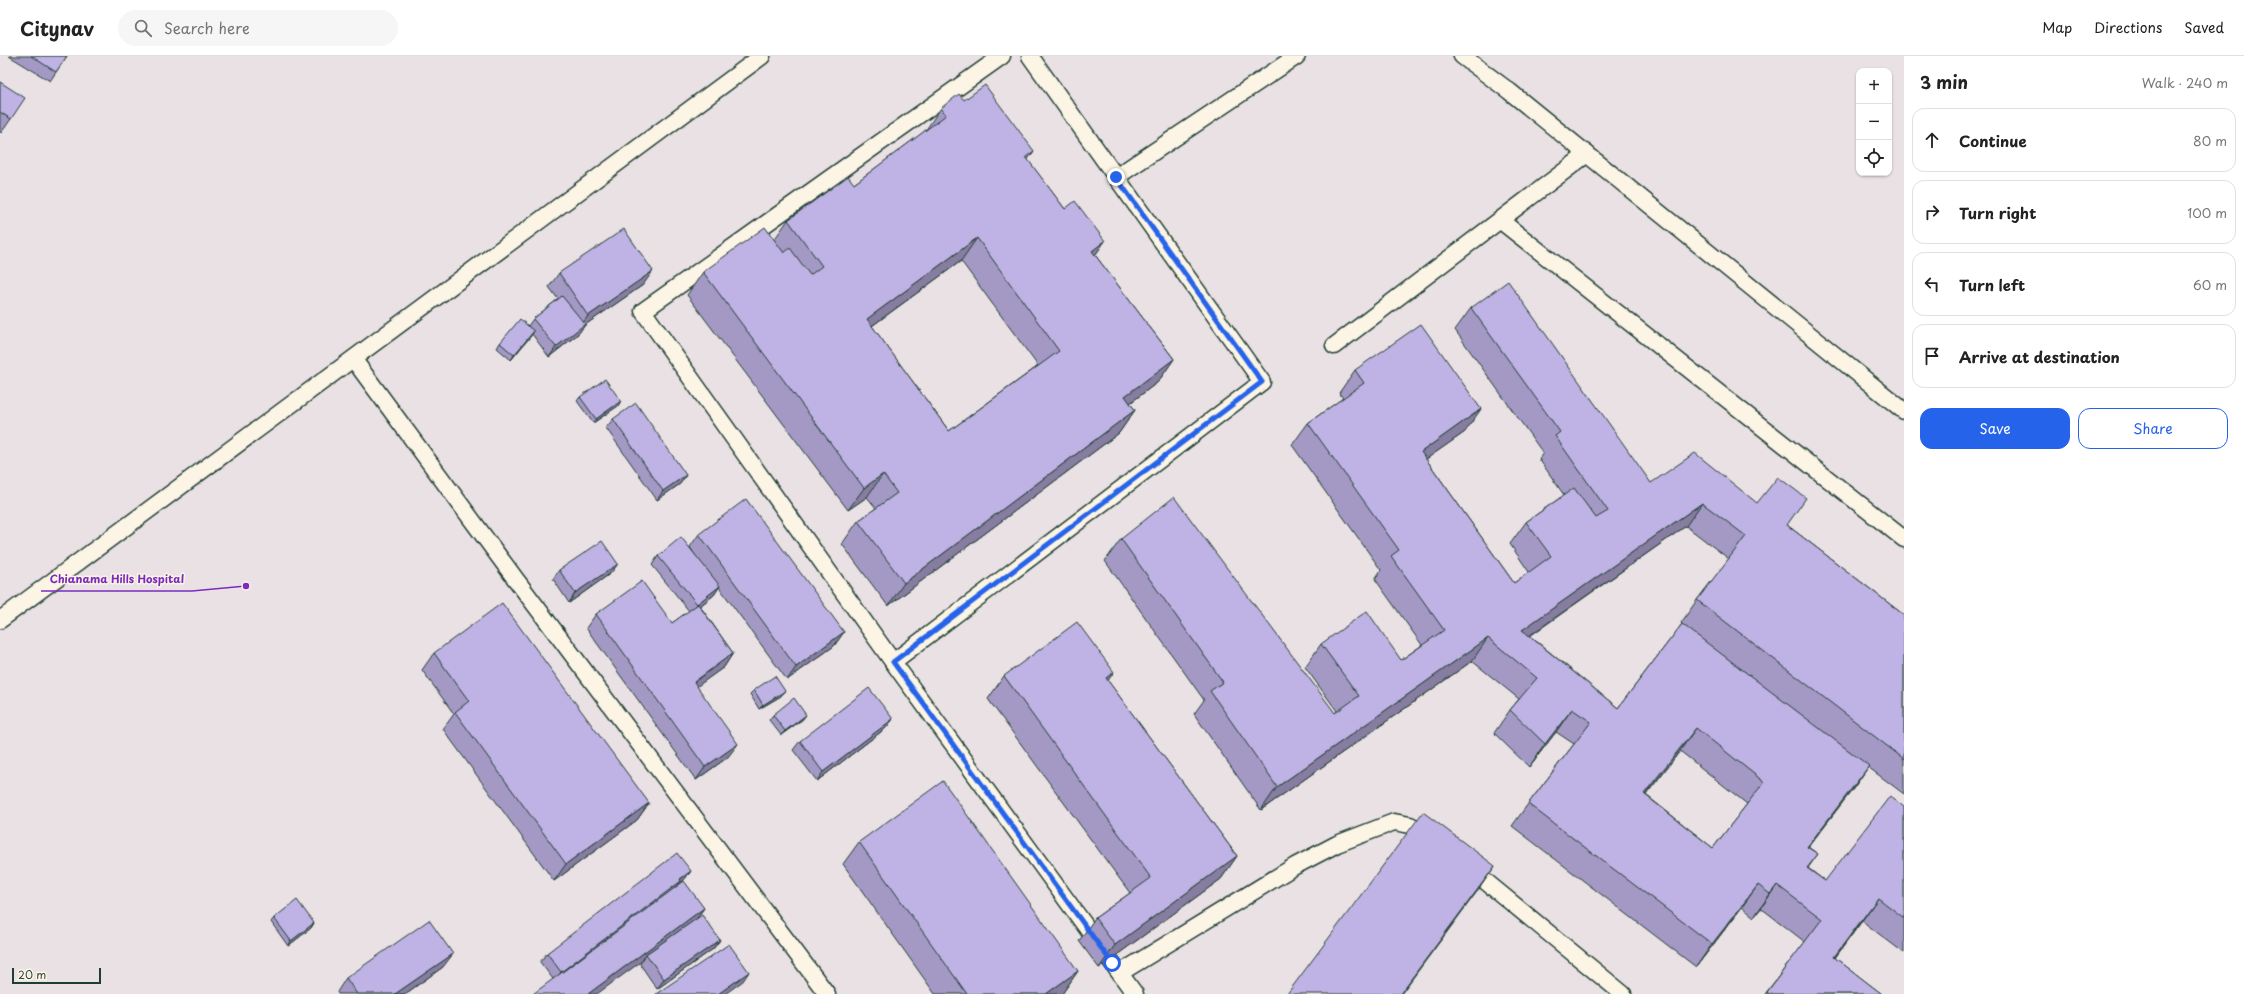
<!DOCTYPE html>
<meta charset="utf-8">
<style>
:root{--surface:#fff;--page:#f6f6f6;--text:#222;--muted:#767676;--line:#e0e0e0;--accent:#2563eb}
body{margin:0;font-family:"Playpen Sans",sans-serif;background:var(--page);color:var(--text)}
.controls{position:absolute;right:12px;top:12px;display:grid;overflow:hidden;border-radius:8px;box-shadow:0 1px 3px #0004}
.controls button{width:36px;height:36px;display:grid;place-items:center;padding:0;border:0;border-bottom:1px solid var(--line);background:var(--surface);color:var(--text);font:20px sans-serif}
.scale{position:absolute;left:12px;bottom:10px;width:89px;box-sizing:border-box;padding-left:4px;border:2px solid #1f3d34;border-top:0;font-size:11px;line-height:14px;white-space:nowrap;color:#1f3d34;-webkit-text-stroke:3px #fcf5e5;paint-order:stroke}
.stop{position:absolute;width:12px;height:12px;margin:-9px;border:3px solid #2563eb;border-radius:50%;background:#fff}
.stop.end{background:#2563eb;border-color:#fff;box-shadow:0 1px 4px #0008}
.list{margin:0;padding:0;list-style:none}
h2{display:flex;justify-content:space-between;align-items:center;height:52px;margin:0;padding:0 16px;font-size:17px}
h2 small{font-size:13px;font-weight:400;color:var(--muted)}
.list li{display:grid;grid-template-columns:26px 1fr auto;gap:12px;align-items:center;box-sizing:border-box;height:64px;margin:0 8px 8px;padding:0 8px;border:1px solid var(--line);border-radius:12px}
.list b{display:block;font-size:15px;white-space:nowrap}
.list em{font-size:13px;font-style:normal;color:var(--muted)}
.actions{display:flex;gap:8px;padding:12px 16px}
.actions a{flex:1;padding:9px 0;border:1px solid var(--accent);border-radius:12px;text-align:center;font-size:14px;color:var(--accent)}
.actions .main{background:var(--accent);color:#fff}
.icon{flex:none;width:22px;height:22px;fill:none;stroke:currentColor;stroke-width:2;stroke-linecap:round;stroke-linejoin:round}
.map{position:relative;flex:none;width:1904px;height:938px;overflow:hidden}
header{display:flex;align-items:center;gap:24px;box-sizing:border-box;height:56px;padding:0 20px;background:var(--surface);border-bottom:1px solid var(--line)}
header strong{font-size:19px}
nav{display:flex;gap:22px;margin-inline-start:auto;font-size:14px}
.search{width:280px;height:36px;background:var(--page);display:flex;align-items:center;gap:10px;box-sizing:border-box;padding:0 14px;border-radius:22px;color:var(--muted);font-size:15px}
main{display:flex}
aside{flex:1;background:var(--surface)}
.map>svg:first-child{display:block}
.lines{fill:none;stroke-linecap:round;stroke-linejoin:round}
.service-casing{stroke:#1f3d34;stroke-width:19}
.service{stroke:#fcf5e5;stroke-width:16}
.wall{fill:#a499c4;stroke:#1f3d34;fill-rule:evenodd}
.shaded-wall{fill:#867da0;stroke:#1f3d34}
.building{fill:#bfb2e4;stroke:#1f3d34;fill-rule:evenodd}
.route{stroke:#2563eb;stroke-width:5}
.leader{fill:none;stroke:#7b2cbf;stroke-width:1.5}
.callout-dot{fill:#7b2cbf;stroke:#fcf5e5;stroke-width:1.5}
.callout-label{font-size:11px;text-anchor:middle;font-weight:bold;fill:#7b2cbf;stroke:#fcf5e5;stroke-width:3;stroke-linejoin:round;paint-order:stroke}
</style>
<header>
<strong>Citynav</strong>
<div class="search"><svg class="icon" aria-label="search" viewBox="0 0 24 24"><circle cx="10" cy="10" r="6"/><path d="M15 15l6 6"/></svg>Search here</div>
<nav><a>Map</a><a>Directions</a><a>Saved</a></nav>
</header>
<main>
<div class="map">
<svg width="1904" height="938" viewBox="0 0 1904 938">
<rect width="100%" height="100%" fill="#eae1e5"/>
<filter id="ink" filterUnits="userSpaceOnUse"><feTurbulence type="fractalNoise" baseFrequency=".025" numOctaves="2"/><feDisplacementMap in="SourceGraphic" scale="8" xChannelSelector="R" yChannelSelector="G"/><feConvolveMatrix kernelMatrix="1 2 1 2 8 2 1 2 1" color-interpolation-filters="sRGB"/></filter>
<g filter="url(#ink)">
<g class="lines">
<defs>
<g id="service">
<path d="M1002 0 643 255 893 606 1135 938"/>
<path d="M1462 0 1509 35 1904 355"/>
<path d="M1116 121 1297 0"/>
<path d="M1501 165 1904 483"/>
<path d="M1334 290 1587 98"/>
<path d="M354 304 514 521 827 938"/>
<path d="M0 564 762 0"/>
<path d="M893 606 1262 326 1030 0"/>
<path d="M1468 811 1623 938"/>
<path d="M1120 917 1295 810 1337 788 1394 766 1410 769 1431 781"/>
</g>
</defs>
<use href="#service" class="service-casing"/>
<use href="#service" class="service"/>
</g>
<g class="wall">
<path d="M9 0H67L50 25Z"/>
<path d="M0 26 11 63 1 77 0 76Z"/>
<path d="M964 44 1034 95 1027 103 1065 153 1105 185 1095 199 1174 303 1158 326 1130 347 1135 354 1119 377 888 550 842 488 858 465 876 452 867 441 848 454 687 239 703 216 774 184 788 164 854 128 925 75 941 52ZM961 205 1038 310 949 375 872 270Z"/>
<path d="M559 217 643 229 585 269 578 278 549 301 532 278 511 304 497 292 500 287 528 270 533 263 558 243 549 231Z"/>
<path d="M1471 252 1651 427 1757 447 1787 469 1904 559V738L1868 711 1853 733 1808 791 1818 798 1808 812 1825 825 1904 751V897L1862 865 1835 902 1882 938H1765L1805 886 1761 852 1754 861 1742 851 1696 911 1512 770 1528 748 1574 688 1556 676 1529 711 1494 677 1510 654 1519 643 1472 605 1261 754 1194 658 1204 644 1105 505 1121 483 1335 657 1337 655 1305 611 1321 588 1401 604 1422 589 1375 523 1381 514 1292 389 1308 367 1343 342 1339 337 1355 314 1465 376 1426 403 1514 527 1529 516 1510 488 1526 466 1564 439 1539 403 1543 397 1455 274ZM1686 470 1729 503 1697 544 1681 567 1682 568 1618 652 1530 580ZM1680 695 1747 748 1713 792 1646 739Z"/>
<path d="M580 341 618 350 593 367 577 345Z"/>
<path d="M613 363 686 419 680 428 657 444 606 372Z"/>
<path d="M699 478 844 576 834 590 787 624 719 531 714 539 700 550 733 597 724 611 697 630 728 701 696 724 586 572 596 558 672 567 689 555 652 509 658 500 695 499 690 491Z"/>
<path d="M559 514 611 517 569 547 553 523Z"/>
<path d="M434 597 649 747 637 764 554 825 443 673 454 658 422 614Z"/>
<path d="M1004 620 1108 625 1237 800 1221 823 1099 912 1079 885 1095 862 1130 837 988 643Z"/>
<path d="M754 634 781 640 759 653 750 638Z"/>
<path d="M773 659 803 663 781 679 769 664Z"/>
<path d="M893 663 886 672 817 725 793 694 800 685Z"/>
<path d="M859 786 1078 915 1062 938H935L843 808Z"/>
<path d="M691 815 684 824 678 829 677 830 704 852 696 863 720 884 713 893 657 933 640 908 642 905 553 923 540 906 547 897Z"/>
<path d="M274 862 314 867 311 872 288 890 271 866Z"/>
<path d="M443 911 405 938H338L337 936 346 922Z"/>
</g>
<g class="shaded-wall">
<path d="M1034 95 1018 117 1026 101Z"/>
<path d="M977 182 961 205 851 285 867 263Z"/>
<path d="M1105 185 1089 208 1092 195Z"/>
<path d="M653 215 643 229 585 269 578 278 549 301 556 291 578 273 588 260Z"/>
<path d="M534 275 531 280 511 304 514 299Z"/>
<path d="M1174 303 1158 326 1109 363 1125 340Z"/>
<path d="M621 345 618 350 593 367 596 363Z"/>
<path d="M1481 353 1465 376 1405 418 1421 396Z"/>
<path d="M1135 354 1119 377 888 550 904 527Z"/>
<path d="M883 418 867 441 848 454 864 432Z"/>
<path d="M686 419 680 428 657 444 663 435Z"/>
<path d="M1702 447 1686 470 1506 596 1522 574Z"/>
<path d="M618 508 611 517 569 547 575 537Z"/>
<path d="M720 530 714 539 691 557 697 548Z"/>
<path d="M844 576 834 590 787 624 796 611Z"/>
<path d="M1488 582 1472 605 1261 754 1277 731Z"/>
<path d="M733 597 724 611 684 640 694 626Z"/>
<path d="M1114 616 1098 639 1106 622Z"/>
<path d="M785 635 781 640 759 653 763 649Z"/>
<path d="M1572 653 1556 676 1529 711 1545 688Z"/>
<path d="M806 659 803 663 781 679 785 675Z"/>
<path d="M893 663 886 672 817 725 823 716Z"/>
<path d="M1696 672 1680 695 1628 761 1644 738Z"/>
<path d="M738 688 728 701 696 724 705 711Z"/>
<path d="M1869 710 1853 733 1791 813 1807 791Z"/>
<path d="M649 747 637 764 554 825 566 808Z"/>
<path d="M1237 800 1221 823 1099 912 1115 889Z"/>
<path d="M1495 810 1479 833 1401 938H1400Z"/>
<path d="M691 815 684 824 678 829 674 834 555 925 561 916Z"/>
<path d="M1758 829 1742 851 1696 911 1712 888Z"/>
<path d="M1777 829 1761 852 1754 861 1770 838Z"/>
<path d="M1878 842 1862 865 1818 924 1834 901Z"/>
<path d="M704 852 695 865 646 898 642 905 597 938H588Z"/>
<path d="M314 867 311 872 288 890 291 885Z"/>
<path d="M720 884 713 893 657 933 664 923Z"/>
<path d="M453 898 443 911 405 938H395Z"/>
<path d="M1078 915 1062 938H1046Z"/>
<path d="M749 916 743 925 725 938H718Z"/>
</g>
<g class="building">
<path d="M31 0H67L56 16Z"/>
<path d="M0 26 25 42 11 63 0 56Z"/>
<path d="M985 29 1034 95 1026 101 1065 153 1075 145 1105 185 1092 195 1174 303 1125 340 1135 354 904 527 858 465 897 437 883 418 864 432 703 216 765 171 784 197 790 192 810 219 822 210 788 164 848 120 854 128 946 59 941 52 959 38 964 44ZM977 182 1059 295 949 375 867 263Z"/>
<path d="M624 173 653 215 588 260 559 217Z"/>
<path d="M1508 225 1651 427 1695 397 1757 447 1778 421 1806 442 1787 469 1904 559V703L1697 544 1746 480 1702 447 1522 574 1618 652 1682 568 1869 710 1807 791 1818 798 1807 812 1825 825 1890 740 1904 751V862L1878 842 1834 901 1882 938H1769L1767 936 1822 863 1777 829 1770 838 1758 829 1712 888 1528 748 1591 666 1572 653 1545 688 1510 654 1537 622 1488 582 1277 731 1210 635 1223 626 1121 483 1174 441 1335 657 1359 640 1321 588 1367 555 1401 604 1444 574 1391 500 1399 494 1308 367 1364 327 1355 314 1421 268 1481 353 1421 396 1514 527 1551 500 1526 466 1574 432 1596 462 1608 455 1555 380 1560 376 1471 252ZM1696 672 1764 726 1713 792 1644 738Z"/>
<path d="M562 240 585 268 556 291 533 263Z"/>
<path d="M520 263 534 275 514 299 500 287Z"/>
<path d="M605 323 621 345 596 363 580 341Z"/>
<path d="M636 347 686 419 663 435 613 363Z"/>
<path d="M746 443 844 576 796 611 699 478Z"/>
<path d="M681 481 720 530 697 548 658 500Z"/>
<path d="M602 485 618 508 575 537 559 514Z"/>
<path d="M642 525 672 567 698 548 733 597 694 626 738 688 705 711 596 558Z"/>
<path d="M502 547 649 747 566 808 455 656 469 645 434 597Z"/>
<path d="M1077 566 1114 616 1106 622 1237 800 1115 889 1095 862 1151 822 1004 620Z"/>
<path d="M775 620 785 635 763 649 754 634Z"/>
<path d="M869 632 893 663 823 716 800 685Z"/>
<path d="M794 642 806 659 785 675 773 659Z"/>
<path d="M943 725 1078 915 1046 938H967L859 786Z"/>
<path d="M1423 756 1495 810 1400 938H1287Z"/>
<path d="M677 797 691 815 680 823 681 825 561 916 547 897Z"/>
<path d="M684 825 704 852 588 938H533Z"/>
<path d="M297 844 314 867 291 885 274 862Z"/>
<path d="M702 859 720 884 664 923 646 898Z"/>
<path d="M429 864 453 898 395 938H357L346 922Z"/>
<path d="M729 888 749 916 718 938H656Z"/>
</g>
</g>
<g class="lines" filter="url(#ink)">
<path class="route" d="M1112 907 893 606 1262 326 1116 121"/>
</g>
<path class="leader" d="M246 530L192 535H41"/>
<circle class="callout-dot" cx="246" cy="530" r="4"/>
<g class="callout-label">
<text x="117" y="527">Chianama Hills Hospital</text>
</g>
</svg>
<div class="controls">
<button>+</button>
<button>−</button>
<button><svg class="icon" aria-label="locate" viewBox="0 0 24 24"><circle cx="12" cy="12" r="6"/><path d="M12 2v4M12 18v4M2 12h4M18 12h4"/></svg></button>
</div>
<div class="scale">20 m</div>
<div class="stop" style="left:1112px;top:907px"></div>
<div class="stop end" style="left:1116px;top:121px"></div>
</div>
<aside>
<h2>3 min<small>Walk · 240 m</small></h2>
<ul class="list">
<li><svg class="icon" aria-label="ahead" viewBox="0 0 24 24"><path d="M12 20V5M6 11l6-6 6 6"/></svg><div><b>Continue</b></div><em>80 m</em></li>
<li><svg class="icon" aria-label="right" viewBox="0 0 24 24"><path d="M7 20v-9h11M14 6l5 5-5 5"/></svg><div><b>Turn right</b></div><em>100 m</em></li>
<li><svg class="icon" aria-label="left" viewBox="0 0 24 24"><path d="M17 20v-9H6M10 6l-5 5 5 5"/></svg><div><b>Turn left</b></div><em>60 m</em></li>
<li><svg class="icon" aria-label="arrive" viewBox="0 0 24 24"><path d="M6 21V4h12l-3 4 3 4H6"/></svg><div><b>Arrive at destination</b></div></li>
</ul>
<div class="actions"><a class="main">Save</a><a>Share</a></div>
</aside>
</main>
